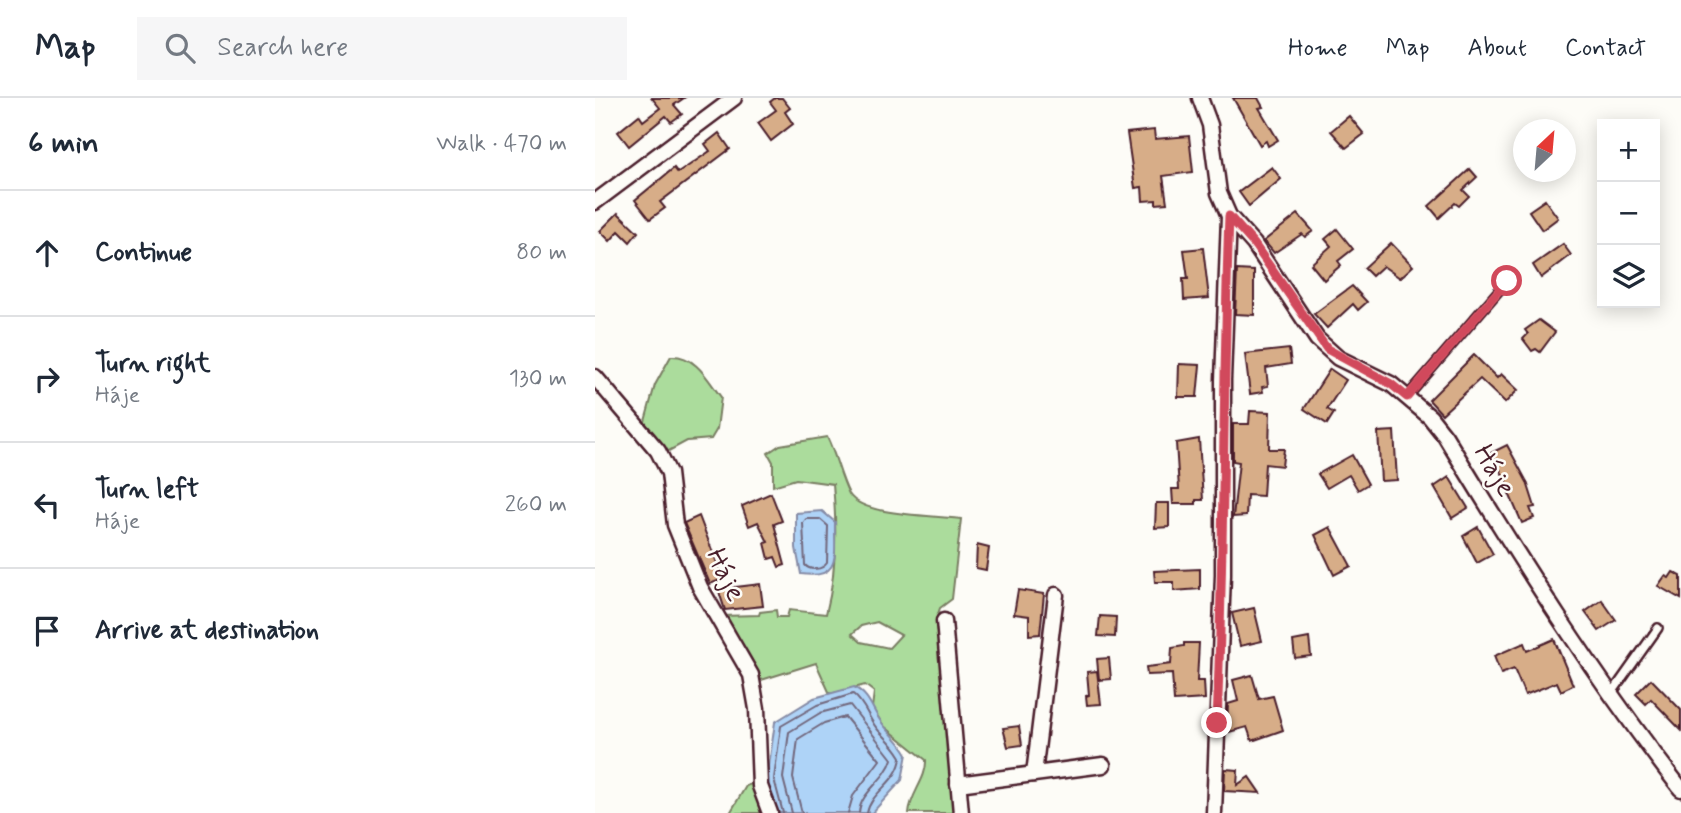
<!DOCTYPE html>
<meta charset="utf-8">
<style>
:root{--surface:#fff;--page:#f6f6f7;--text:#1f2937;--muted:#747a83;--line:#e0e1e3}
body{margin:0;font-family:Mynerve,sans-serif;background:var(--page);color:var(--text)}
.controls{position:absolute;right:21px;top:21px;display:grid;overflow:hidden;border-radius:0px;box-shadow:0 4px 18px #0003}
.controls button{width:63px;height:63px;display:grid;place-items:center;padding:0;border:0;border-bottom:2px solid var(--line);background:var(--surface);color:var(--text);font:35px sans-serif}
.compass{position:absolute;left:918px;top:21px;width:63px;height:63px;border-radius:50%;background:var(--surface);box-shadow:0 4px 18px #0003;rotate:26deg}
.stop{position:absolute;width:21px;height:21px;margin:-16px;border:5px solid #d1495b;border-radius:50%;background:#fff}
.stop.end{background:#d1495b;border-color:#fff;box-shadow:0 2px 7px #0008}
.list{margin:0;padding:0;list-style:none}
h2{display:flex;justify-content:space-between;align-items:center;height:91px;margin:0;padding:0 28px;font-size:30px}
h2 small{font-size:23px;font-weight:400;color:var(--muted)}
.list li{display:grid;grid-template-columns:46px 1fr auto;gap:21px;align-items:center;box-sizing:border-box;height:126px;padding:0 28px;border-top:2px solid var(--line)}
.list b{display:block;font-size:26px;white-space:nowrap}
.list p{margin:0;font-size:23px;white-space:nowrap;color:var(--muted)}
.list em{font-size:23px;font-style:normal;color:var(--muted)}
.icon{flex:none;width:38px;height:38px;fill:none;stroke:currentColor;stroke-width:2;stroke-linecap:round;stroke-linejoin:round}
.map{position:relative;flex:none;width:1086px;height:715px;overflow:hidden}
header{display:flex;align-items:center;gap:42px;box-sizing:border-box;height:98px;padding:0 35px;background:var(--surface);border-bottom:2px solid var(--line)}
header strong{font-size:33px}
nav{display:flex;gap:38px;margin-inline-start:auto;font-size:24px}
.search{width:490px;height:63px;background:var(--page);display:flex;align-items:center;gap:18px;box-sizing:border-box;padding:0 24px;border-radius:0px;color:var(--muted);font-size:26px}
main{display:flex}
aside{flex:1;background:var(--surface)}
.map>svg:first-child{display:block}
.green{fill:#abdc9c;stroke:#7a7e64;stroke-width:2;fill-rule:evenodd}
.water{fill:#aed3f7;stroke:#868ba5;stroke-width:2}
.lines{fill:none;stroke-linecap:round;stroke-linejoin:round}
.shore{stroke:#72677d;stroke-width:2}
.building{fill:#d7ad88;stroke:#4a1f2b;stroke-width:2}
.lane-casing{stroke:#4a1f2b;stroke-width:12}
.street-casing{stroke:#4a1f2b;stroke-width:19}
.lane{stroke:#fdfcf7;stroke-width:7}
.street{stroke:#fdfcf7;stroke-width:14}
.route{stroke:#d1495b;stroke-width:9}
.labels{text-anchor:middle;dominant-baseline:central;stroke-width:5;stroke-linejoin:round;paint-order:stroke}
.street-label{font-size:28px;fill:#4a1f2b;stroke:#fdfcf7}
</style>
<header>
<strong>Map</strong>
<div class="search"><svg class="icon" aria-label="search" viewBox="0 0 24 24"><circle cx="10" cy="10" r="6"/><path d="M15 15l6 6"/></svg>Search here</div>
<nav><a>Home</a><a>Map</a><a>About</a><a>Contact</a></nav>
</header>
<main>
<aside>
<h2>6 min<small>Walk · 470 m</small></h2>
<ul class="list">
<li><svg class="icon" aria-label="ahead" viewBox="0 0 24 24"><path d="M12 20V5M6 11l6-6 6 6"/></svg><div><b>Continue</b></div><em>80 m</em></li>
<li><svg class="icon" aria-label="right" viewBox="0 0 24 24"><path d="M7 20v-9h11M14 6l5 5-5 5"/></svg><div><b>Turn right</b><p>Háje</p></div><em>130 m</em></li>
<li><svg class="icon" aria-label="left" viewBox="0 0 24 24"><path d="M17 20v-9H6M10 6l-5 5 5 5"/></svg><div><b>Turn left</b><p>Háje</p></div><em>260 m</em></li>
<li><svg class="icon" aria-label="arrive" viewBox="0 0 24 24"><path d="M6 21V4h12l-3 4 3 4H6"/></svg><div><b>Arrive at destination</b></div></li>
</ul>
</aside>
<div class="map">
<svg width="1086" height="715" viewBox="0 0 1086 715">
<rect width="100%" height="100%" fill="#fdfcf7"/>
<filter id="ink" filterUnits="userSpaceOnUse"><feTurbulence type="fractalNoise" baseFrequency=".0143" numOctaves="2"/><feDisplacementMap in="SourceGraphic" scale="14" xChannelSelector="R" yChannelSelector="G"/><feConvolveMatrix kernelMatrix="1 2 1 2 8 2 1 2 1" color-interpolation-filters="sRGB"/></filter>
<g filter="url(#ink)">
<g class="green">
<path d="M76 258C101 257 113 282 126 299L122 331 116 341 92 343 70 355 49 327 60 287Z"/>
<path d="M232 339C241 357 245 378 254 396 268 419 340 417 366 421L357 501 345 510 342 519 351 572 361 715H314C315 696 332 681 331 662L289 628 277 610 279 594 270 587 235 596 221 565 163 583 126 518 164 517 165 514 181 512 182 519H192L194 512 231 516C242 474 242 430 238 386L201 381 178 388V364L173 355 185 347ZM282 524 306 537 294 550 266 544 257 536 266 528Z"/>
<path d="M158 685 167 715H135L151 688Z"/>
</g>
<g class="water">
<path d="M227 413 240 424C239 455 248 482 206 476L201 450V415Z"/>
<path d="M259 589C275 597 277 612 287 625 295 636 305 643 312 656L307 682 277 715H182L172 682 180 624 219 600Z"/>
</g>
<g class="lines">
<g class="shore">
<path d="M211 421H225L233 428 232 465C227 472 215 473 210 467L208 425Z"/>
<path d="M188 715 179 681 186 628 222 607 258 596C271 606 273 621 284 633 293 642 299 647 306 659 304 684 276 693 272 715"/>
<path d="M197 715 188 680 194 634 225 615 255 607 297 661C291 682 265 694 264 715"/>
<path d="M207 715 198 680 203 641 229 625 250 619 285 662 258 698 253 715"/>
</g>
</g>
<g class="building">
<path d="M57 0H89L79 7 87 16 76 24 71 18 34 48 23 34 44 17 48 23 65 10Z"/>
<path d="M180 0H187L195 10 190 14 198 26 176 43 163 25 181 12 175 4Z"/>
<path d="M638 0H663L668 9 664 10 683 42 673 48 671 43 665 47Z"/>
<path d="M754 18 769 36 751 50 736 33Z"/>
<path d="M559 32 560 41 594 38 598 74 568 78 572 105 561 106V102L548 103 547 89 540 90 532 35Z"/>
<path d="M124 35 135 51 65 104 70 110 55 121 40 102 79 70 83 75 115 53 110 46Z"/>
<path d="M677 69 686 81 654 108 644 94Z"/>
<path d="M875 71 882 79 868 92 874 98 864 108 860 105 844 120 834 108Z"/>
<path d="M950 102 963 120 947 132 934 113Z"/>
<path d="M23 115 43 134 35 144 24 133 15 143 5 133Z"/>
<path d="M703 116 718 133 710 139 707 136 679 155 669 143Z"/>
<path d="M742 131 758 151 743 163 746 167 729 182 716 166 736 148 730 141Z"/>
<path d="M796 145 818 168 805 180 788 168 777 178 769 170Z"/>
<path d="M968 146 976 157 946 180 938 167Z"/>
<path d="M608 150 614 200 589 202 588 181H593L589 152Z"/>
<path d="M642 172 659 173V217L640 216Z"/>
<path d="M757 188 772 204 763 212 758 206 732 230 719 216Z"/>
<path d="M944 222 960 234 945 254 941 251 937 253 928 241 933 236 930 232Z"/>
<path d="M694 251 696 266 671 270 673 288 667 289 668 294 655 296 650 256Z"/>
<path d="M879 257 902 280 906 276 923 292 910 305 885 281 847 316 834 302Z"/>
<path d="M584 266 605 267 602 299H583Z"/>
<path d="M735 271 751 282 732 311 739 315 732 326 709 311Z"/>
<path d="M655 313 675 314 674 351H689L687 368 670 366 668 398 652 397 651 418 638 419 644 364 638 363V326H654Z"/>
<path d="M799 333 802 382 786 383 783 334Z"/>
<path d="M604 341 608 402H601V406H578L577 391H584L581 345Z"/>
<path d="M912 347 932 384 940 409 935 410 939 420 927 425 913 393 916 392 896 355Z"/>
<path d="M757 357 773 386 763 392 754 377 732 390 723 376Z"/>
<path d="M854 379 873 410 857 420 839 389Z"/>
<path d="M176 395 187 423 179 426 190 467 184 469 180 459 174 461 170 445 173 444 163 424 154 428 147 408Z"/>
<path d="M561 405H574V429L560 430Z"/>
<path d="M104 418 128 481 115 486 89 425Z"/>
<path d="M735 429 756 468 739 477 720 437Z"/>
<path d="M883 429 898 456 882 465 868 438Z"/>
<path d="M382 447 394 450 391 472 381 470Z"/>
<path d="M605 471V491L579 493V484H560L559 473Z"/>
<path d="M1078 474 1086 478V501L1063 488 1070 478 1074 480Z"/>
<path d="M165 486 168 508 130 512 123 491Z"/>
<path d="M423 492 449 496 445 536 434 537V518L419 516Z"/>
<path d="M1007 502 1021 522 1004 533 990 514Z"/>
<path d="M659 510 667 543 645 548 637 515Z"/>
<path d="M505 518 521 519 520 539 503 538Z"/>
<path d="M714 540 716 558 700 560 698 543Z"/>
<path d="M959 541 978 587 966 593 962 584 930 597 919 571 906 576 899 558 929 545 932 553Z"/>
<path d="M589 545H604L602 583H609L610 601 579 603 577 576 552 577 551 569 576 566 577 550 589 548Z"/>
<path d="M514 560 516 581 504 582 502 561Z"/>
<path d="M502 573 506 606 492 607 491 598 494 597 492 574Z"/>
<path d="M657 577 664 601 678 598 688 632 657 643 652 629 634 634 632 627 633 606 643 603 638 582Z"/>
<path d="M1056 581 1086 612V632L1056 601 1051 606 1041 596Z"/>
<path d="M424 628 427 647 413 649 408 630Z"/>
<path d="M630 671 643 672 642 687 654 679 665 695 629 693Z"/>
</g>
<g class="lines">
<defs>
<g id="lane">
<path d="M812 299 912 183"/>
<path d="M1017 595 1063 530"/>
</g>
<g id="street">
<path d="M605 0 615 27 624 95 634 118 659 146 722 241 743 260 796 286 835 319 850 338C923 459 999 579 1086 691"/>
<path d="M0 104 139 0"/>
<path d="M0 279 63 353 74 375 80 427 105 489 156 577 162 611 165 688 175 715"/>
<path d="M349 523 366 715"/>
<path d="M439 676 461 497"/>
<path d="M363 686 508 667"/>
<path d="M619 715 628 477V282L634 118"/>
</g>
</defs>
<use href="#lane" class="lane-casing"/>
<use href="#street" class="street-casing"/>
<use href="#lane" class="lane"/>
<use href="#street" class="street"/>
</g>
</g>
<g class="lines" filter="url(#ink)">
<path class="route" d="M622 625C629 456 628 287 634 118L659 146 732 251 796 286 812 299 912 183"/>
</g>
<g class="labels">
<g class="street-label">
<text transform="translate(899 373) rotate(59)">Háje</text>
<text transform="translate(130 477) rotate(64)">Háje</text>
</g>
</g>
</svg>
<div class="controls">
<button>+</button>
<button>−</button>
<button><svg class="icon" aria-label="layers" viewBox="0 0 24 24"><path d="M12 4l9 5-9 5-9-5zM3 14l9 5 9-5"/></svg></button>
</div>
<svg class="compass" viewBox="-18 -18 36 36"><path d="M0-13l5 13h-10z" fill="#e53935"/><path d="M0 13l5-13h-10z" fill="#747a83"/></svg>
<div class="stop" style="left:912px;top:183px"></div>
<div class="stop end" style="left:622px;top:625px"></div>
</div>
</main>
